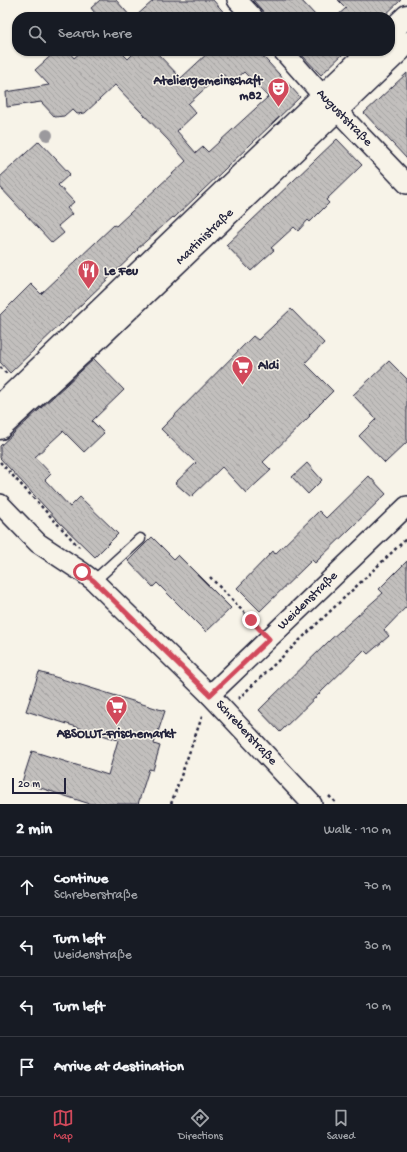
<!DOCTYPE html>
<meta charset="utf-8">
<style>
:root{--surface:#171b24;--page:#20242c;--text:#f1f3f6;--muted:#9ea1a6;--line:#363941;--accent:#d1495b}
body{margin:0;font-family:"Gochi Hand",sans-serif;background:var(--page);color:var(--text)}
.scale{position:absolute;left:12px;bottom:10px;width:54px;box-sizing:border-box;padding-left:4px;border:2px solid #22223b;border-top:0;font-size:11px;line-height:14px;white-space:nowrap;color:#22223b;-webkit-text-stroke:3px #f7f3e8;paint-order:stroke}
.stop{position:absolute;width:12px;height:12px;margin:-9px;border:3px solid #d1495b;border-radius:50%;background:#fff}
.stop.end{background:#d1495b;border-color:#fff;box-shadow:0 1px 4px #0008}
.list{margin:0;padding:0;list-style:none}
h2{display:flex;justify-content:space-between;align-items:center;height:52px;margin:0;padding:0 16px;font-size:17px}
h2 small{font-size:13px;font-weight:400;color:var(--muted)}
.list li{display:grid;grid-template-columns:26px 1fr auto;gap:12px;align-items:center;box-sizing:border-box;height:60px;padding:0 16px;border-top:1px solid var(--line)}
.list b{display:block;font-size:15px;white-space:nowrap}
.list p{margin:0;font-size:13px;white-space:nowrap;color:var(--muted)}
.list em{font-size:13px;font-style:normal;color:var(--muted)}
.icon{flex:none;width:22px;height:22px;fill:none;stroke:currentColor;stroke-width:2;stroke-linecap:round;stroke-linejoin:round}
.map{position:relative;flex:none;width:407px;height:804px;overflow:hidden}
.search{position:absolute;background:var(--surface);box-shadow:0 1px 3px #0004;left:12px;right:12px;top:12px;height:44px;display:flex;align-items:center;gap:10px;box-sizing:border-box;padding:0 14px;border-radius:16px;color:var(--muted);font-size:15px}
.sheet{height:292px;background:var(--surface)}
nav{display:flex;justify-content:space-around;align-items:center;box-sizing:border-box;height:56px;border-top:1px solid var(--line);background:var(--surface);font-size:11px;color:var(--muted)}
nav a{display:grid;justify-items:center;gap:2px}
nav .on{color:var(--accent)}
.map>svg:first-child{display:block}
.building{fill:url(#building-back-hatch);stroke:#22223b;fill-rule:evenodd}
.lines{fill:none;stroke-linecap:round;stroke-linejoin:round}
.lane-casing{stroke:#22223b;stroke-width:13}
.street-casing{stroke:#22223b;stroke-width:22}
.secondary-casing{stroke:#22223b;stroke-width:25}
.path{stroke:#22223b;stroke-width:2.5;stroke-dasharray:3 3;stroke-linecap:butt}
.lane{stroke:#f7f3e8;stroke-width:10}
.street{stroke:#f7f3e8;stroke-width:19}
.secondary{stroke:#f7f3e8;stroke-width:22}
.tree{fill:#9b999d}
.route{stroke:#d1495b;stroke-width:5}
.labels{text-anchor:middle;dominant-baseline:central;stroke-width:3;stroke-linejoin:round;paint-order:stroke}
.poi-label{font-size:13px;font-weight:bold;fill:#22223b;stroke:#f7f3e8;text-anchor:start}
.street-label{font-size:13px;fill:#22223b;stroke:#f7f3e8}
</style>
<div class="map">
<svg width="407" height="804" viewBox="0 0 407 804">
<defs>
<pattern id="building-back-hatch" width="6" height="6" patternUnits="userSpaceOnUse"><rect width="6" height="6" fill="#c2bfbd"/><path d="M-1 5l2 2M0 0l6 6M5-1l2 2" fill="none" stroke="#a6a4a3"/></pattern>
</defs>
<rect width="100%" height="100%" fill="#f7f3e8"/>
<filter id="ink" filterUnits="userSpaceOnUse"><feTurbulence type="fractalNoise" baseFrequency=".025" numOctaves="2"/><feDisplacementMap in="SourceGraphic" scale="8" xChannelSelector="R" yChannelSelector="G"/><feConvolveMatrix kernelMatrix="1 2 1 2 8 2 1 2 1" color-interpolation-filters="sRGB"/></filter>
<g filter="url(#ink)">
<g class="building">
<path d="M100 0H116L131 17H98L91 8Z"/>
<path d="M154 0H213L228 17H135Z"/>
<path d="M253 0H301L317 17H268Z"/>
<path d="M338 0H401L383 17H336L346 8Z"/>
<path d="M56 51H68L74 58 82 51H120L128 59 136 51H155L181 78 210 51H258L300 97 174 218 173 217 137 249 138 250 10 373 0 362V315L31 284 41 294 114 225 116 226 186 161 168 140 115 85 85 113 77 114 72 109 64 116 55 117 41 102 7 107 6 92 49 85 35 70ZM244 72 268 97 208 152 203 147 196 153 177 131 196 113 188 104 222 73 231 84Z"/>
<path d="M298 51H346L321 75Z"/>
<path d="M407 73V159L364 113Z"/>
<path d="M337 139 362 165 326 200 329 203 310 222 308 220 298 231 294 227 271 248 274 250 251 271 226 245Z"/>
<path d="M39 141 70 174 58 185 74 202 67 208 72 214 58 226 64 233 52 243 0 187V177Z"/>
<path d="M291 309 324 343 305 363 333 391 309 415 310 416 263 462 271 470 246 493 222 467 191 497 175 483 196 463 161 429 253 336 258 340Z"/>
<path d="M94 359 124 390 92 421 104 433 84 452 63 431 35 457 51 474 45 480 70 507 80 497 118 534 95 557 57 520 0 458V446Z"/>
<path d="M389 361 407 379V442L385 463 359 436 376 419 353 395Z"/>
<path d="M307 463 322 480 308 494 292 477Z"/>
<path d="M369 476 386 494 315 563 312 560 260 611 237 588 273 551 275 554 319 511 326 518Z"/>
<path d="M152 537 174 559 178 555 231 608 206 632 157 583 153 587 128 561Z"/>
<path d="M407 561V606L384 630 389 636 368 654 364 650 280 732 259 710 331 639 383 593 379 589Z"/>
<path d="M39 672 165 711 154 744 160 746 153 770 149 769 138 804H90L22 782 32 751 108 775 118 740 26 711Z"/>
</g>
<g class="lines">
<defs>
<path id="lane" d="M94 581 140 539"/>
<g id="street">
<path d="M237 0 253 17"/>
<path d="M283 51 323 96 407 184"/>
<path d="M0 504 38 543 82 572 94 581 210 695 312 804"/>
<path d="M210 695 407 506"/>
</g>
<g id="secondary">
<path d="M390 32 407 16"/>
<path d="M0 406 370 51"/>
<path d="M0 428 98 338 407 43"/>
</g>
</defs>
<use href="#lane" class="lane-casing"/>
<use href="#street" class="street-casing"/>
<use href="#secondary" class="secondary-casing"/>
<g class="path">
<path d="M0 367 7 374"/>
<path d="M0 462 79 547"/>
<path d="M210 577 257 626"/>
<path d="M238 699 407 538"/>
<path d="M329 796 337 804"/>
<path d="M171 804 203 714"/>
</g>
<use href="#lane" class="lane"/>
<use href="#street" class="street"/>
<use href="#secondary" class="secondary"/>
</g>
<circle class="tree" cx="47" cy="135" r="6"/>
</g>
<g class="lines" filter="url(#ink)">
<path class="route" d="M82 572 94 581 210 695 269 639 251 620"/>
</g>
<defs>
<symbol id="theatre-pin" viewBox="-11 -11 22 30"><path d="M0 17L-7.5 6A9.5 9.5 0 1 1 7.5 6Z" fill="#d1495b" stroke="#f7f3e8"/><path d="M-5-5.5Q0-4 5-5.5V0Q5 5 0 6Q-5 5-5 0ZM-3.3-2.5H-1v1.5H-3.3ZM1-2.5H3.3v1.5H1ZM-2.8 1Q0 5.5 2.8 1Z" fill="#fff"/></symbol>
<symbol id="restaurant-pin" viewBox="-11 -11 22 30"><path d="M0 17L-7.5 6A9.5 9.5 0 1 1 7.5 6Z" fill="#d1495b" stroke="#f7f3e8"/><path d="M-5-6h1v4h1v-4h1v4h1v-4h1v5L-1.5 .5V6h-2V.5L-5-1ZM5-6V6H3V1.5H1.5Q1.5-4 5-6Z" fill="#fff"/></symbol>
<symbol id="supermarket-pin" viewBox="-11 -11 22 30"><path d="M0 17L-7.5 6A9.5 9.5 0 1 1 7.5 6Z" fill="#d1495b" stroke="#f7f3e8"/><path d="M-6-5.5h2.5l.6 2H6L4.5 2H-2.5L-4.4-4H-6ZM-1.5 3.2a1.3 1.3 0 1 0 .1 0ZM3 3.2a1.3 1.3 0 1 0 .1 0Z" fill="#fff"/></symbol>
</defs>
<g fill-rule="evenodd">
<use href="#theatre-pin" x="266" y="76" width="25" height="34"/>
<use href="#restaurant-pin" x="76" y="258" width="25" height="34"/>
<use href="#supermarket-pin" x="230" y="354" width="25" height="34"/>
<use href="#supermarket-pin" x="104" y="694" width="25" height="34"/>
</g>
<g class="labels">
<g class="poi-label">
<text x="262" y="81" text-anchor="end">Ateliergemeinschaft<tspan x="262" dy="15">m82</tspan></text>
<text x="104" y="271">Le Feu</text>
<text x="258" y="366">Aldi</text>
<text x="116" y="734" text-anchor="middle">ABSOLUT-Frischemarkt</text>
</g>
<g class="street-label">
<text transform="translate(344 118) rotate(46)">Auguststraße</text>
<text transform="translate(205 237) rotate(-44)">Martinistraße</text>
<text transform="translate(308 601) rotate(-44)">Weidenstraße</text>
<text transform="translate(246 733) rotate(47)">Schreberstraße</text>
</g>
</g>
</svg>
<div class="scale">20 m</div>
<div class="stop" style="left:82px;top:572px"></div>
<div class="stop end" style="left:251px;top:620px"></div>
<div class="search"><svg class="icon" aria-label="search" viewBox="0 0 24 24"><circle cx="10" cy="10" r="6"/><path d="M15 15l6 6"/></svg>Search here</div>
</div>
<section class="sheet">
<h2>2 min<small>Walk · 110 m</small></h2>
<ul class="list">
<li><svg class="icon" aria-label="ahead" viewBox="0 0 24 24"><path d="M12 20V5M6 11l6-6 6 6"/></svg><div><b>Continue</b><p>Schreberstraße</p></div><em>70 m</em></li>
<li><svg class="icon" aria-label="left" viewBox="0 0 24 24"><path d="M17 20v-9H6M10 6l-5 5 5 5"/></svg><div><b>Turn left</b><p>Weidenstraße</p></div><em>30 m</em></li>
<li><svg class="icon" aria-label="left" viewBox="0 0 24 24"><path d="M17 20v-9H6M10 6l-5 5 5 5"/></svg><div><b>Turn left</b></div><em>10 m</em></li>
<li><svg class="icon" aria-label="arrive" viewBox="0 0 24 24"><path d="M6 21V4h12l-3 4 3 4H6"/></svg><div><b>Arrive at destination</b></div></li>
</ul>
</section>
<nav>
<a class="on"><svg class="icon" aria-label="map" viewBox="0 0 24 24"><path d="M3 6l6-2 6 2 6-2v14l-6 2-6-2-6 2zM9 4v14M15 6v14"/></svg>Map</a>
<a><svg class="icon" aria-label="directions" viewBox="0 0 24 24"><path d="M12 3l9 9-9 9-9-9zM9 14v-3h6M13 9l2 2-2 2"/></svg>Directions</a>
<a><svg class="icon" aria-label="saved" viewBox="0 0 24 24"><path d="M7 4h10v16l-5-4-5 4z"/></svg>Saved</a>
</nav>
